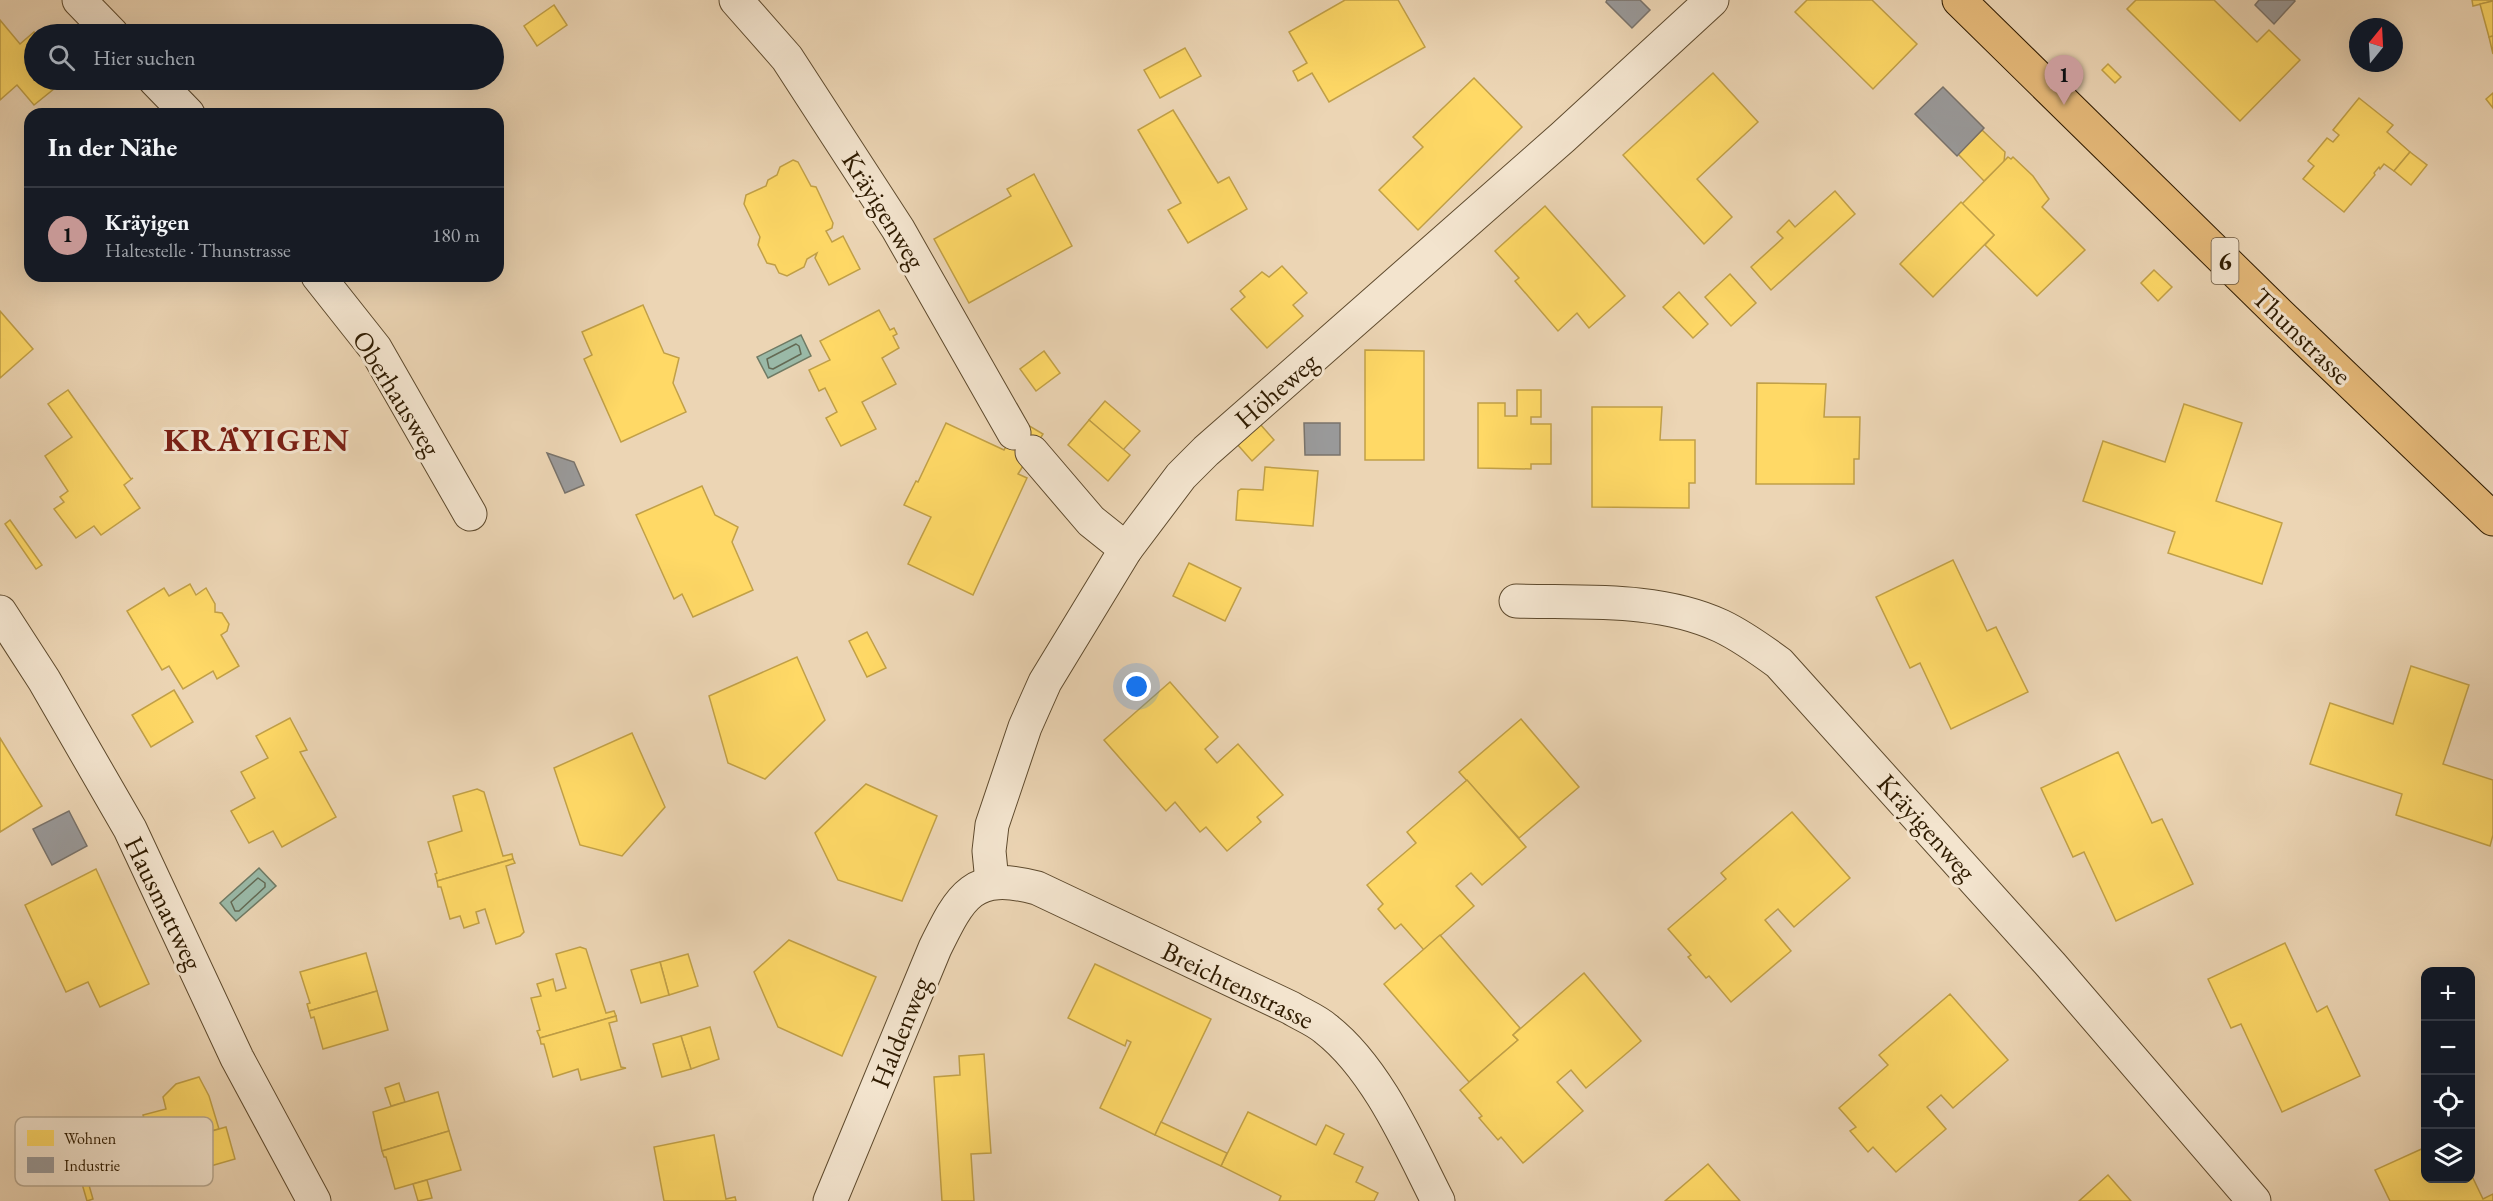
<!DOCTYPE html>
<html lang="de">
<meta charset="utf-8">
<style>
:root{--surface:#171b24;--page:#20242c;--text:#f1f3f6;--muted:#9ea1a6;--line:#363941;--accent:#c59692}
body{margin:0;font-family:"EB Garamond",serif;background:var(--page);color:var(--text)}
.controls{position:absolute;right:18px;bottom:18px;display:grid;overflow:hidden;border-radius:12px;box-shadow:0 6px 24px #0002}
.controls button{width:54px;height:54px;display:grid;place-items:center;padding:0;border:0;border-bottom:2px solid var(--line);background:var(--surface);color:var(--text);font:30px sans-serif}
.compass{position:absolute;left:2349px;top:18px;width:54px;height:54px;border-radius:50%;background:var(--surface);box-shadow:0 6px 24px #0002;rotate:18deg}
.you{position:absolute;left:1137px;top:687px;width:21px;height:21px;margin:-15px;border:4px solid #fff;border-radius:50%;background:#1a73e8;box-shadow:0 0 0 9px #1a73e833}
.badge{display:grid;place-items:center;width:39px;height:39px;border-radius:50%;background:var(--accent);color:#111;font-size:20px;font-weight:700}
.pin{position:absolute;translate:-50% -50px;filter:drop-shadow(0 2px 3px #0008)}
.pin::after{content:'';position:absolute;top:32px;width:21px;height:18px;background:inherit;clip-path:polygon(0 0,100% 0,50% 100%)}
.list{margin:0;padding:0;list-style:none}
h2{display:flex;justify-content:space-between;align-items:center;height:78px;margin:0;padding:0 24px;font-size:26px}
h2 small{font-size:20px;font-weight:400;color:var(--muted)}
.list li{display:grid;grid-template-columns:39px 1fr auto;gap:18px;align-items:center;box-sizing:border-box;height:96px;padding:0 24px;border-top:2px solid var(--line)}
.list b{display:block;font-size:22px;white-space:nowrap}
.list p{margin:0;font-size:20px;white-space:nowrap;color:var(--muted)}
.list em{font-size:20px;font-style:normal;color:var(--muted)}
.icon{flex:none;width:33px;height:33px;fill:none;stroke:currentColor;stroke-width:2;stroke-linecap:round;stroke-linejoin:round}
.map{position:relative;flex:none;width:2493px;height:1201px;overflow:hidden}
.search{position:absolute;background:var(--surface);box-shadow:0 6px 24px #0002;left:24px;top:24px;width:480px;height:66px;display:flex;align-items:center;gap:15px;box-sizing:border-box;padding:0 21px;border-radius:33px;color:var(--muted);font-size:22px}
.panel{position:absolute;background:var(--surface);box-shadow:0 6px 24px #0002;left:24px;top:108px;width:480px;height:174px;border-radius:18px}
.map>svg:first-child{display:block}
.water{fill:#9ab9a7;stroke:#6f7a64;stroke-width:1.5}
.homes{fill:#ffd966;stroke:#c1a047;stroke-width:1.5}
.industry{fill:#999;stroke:#79736b;stroke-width:1.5}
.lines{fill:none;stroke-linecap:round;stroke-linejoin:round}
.shore{stroke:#646a54;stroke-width:1.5}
.minor-casing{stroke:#5e4a2d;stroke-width:35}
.major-casing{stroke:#2f1b00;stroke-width:35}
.minor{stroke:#f3e4ce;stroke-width:33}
.major{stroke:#e6ba7a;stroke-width:33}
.labels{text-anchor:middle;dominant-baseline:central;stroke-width:6;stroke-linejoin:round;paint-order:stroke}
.shield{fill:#f3e4ce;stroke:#6a573e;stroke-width:1.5}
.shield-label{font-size:26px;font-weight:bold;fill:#2f1b00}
.street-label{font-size:27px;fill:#2f1b00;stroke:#f3e4ce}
.district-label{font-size:33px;font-weight:bold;letter-spacing:1.5px;fill:#7a1f14;stroke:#f3e4ce}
.key{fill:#f3e4ce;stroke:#b8a890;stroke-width:1.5}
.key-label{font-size:16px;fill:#2f1b00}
</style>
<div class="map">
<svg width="2493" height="1201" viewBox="0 0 2493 1201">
<rect width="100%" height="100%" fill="#ecd5b4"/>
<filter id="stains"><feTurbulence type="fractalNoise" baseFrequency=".00333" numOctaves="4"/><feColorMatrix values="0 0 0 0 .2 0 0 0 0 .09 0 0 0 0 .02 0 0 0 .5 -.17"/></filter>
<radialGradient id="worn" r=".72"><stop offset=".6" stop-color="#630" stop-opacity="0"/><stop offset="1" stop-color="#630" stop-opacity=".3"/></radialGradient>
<g class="water">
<path d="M801 335 811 356 768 378 757 357Z"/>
<path d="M259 868 276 886 236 921 220 903Z"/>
</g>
<g class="homes">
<path d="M1345 0H1398L1425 47 1329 102 1312 73 1298 81 1293 71 1307 63 1289 32Z"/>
<path d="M1807 0H1872L1917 44 1873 89 1795 12Z"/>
<path d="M2136 0H2214L2257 42 2269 30 2300 60 2240 121 2127 9Z"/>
<path d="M2472 0H2493V1L2473 6Z"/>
<path d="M2493 1V36L2489 37 2480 4Z"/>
<path d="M554 5 567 25 537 46 524 26Z"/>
<path d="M0 20 20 44 34 32 35 34 34 80H65L34 105 17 85 0 100Z"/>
<path d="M2493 36V54L2489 37Z"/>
<path d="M1185 48 1201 76 1160 98 1144 70Z"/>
<path d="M2108 64 2121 77 2115 83 2102 70Z"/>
<path d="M1713 73 1758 122 1697 179 1732 217 1704 244 1623 155Z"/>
<path d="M1474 78 1522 127 1418 230 1379 190 1423 147 1413 137Z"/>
<path d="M2493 93V108L2486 99Z"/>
<path d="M2359 98 2393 125 2387 132 2410 152 2394 171 2384 164 2380 169 2379 167 2374 173 2375 175 2344 212 2303 179 2314 166 2308 161 2327 138 2333 142 2339 135 2333 130Z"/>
<path d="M1173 110 1218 183 1229 177 1247 209 1188 243 1168 210 1181 203 1138 130Z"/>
<path d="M1982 130 2005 152 2004 162 1984 181 1958 154Z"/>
<path d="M2410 152 2427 165 2411 185 2394 171Z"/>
<path d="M2008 157 2011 159 2013 157 2033 176 2049 199 2042 207 2085 250 2037 296 1985 245 1994 235 1962 204Z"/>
<path d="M793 160 798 162 811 186 816 187 833 223 832 228 826 231 832 242 843 236 860 269 829 285 815 258 817 253 807 259 804 267 787 276 779 273 775 265 767 263 758 245 760 237 744 204 746 195 766 186 768 180 777 175 780 167Z"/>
<path d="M1034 174 1072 246 969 303 934 239 1011 196 1007 189Z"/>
<path d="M1835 191 1855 214 1771 290 1751 267 1783 238 1777 232 1789 220 1795 227Z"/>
<path d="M1961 202 1994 235 1933 297 1900 264Z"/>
<path d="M1545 206 1625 296 1589 328 1577 313 1558 331 1515 281 1519 278 1495 251Z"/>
<path d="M1282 266 1307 293 1293 305 1303 316 1267 348 1231 309 1245 297 1240 291 1262 272 1269 277Z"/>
<path d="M2154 270 2172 287 2158 301 2141 283Z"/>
<path d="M1730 274 1756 303 1731 326 1705 297Z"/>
<path d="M1679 292 1708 324 1693 338 1663 307Z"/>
<path d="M643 305 664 353 679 358 673 383 686 412 621 442 584 359 592 355 582 332Z"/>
<path d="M879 310 890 330 894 328 897 334 893 336 899 348 882 358 896 384 862 402 876 429 841 446 826 418 837 412 825 388 819 391 809 370 830 360 820 341Z"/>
<path d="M0 311 33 349 0 378Z"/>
<path d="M1365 350 1424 351V460H1365Z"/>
<path d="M1044 351 1060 373 1036 391 1020 369Z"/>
<path d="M1757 383 1826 384 1824 417H1860L1859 459H1854V484H1756Z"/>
<path d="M68 390 131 479 133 478 124 485 140 508 101 535 94 526 76 538 54 509 64 502 60 497 68 491 45 456 72 437 48 404Z"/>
<path d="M1517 390H1541V417H1531V424H1551V464H1531V469L1478 468V403H1505V416H1517Z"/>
<path d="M1105 401 1140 431 1123 450 1089 420Z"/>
<path d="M2184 404 2242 423 2216 501 2282 523 2262 584 2168 553 2175 532 2083 501 2103 441 2165 462Z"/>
<path d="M1592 407H1662L1660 440H1695V483H1689V508L1592 507Z"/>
<path d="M1089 420 1130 455 1108 481 1068 445Z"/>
<path d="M1021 421 1043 434 1018 474 1027 478 973 595 908 564 931 517 904 505 916 481 918 482 946 423 1004 450Z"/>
<path d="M1260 424 1274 440 1252 461 1237 444Z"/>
<path d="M1265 467 1318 471 1313 526 1236 520 1238 491 1241 489 1263 490Z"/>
<path d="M702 486 715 515 738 527 732 542 753 590 693 617 682 594 674 599 636 515Z"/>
<path d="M10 520 42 565 36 569 5 524Z"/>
<path d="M1953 560 1987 631 1996 627 2028 692 1951 729 1920 663 1910 668 1876 597Z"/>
<path d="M1189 563 1241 588 1225 621 1173 596Z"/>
<path d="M190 584 196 595 206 588 215 604V612L222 613 229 624 227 631 221 635 239 666 217 679 213 671 183 689 169 666 162 670 127 611 164 588 169 596Z"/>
<path d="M867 632 886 668 867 677 849 641Z"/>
<path d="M797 657 825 720 765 779 728 763 709 696Z"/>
<path d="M2411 666 2469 685 2443 764 2493 780V835L2490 846 2396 815 2402 794 2310 764 2330 703 2393 724Z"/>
<path d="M1170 682 1218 737 1205 749 1217 763 1238 744 1283 795 1257 817 1261 822 1227 851 1206 827 1200 832 1175 802 1166 811 1104 740Z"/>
<path d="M174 690 193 722 151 747 132 715Z"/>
<path d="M290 718 307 750 300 752 336 817 282 847 273 831 249 843 231 811 255 798 241 772 268 758 256 736Z"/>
<path d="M1521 719 1579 787 1519 838 1459 772Z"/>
<path d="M632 733 665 807 622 856 580 845 554 768Z"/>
<path d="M0 738 42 806 0 832Z"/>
<path d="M2118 752 2152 823 2162 819 2193 884 2116 921 2084 852 2073 857 2041 788Z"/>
<path d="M1467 780 1526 847 1482 885 1471 873 1456 886 1474 906 1424 950 1401 924 1395 929 1378 909 1383 904 1367 885 1416 843 1407 832Z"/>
<path d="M866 784 937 816 902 901 838 880 815 833Z"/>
<path d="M477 789 484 792 503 856 512 854 513 859 437 881 435 874 437 873 428 842 462 831 453 796Z"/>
<path d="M1792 812 1850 878 1794 927 1778 909 1765 920 1791 951 1731 1002 1709 976 1706 978 1688 957 1691 955 1668 929 1726 879 1721 873Z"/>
<path d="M513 859 515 863 506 866 524 932 520 936 496 944 485 909 476 912 479 923 464 928 460 916 450 919 441 887H438L437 881Z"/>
<path d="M96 869 149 984 100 1007 88 982 66 992 25 905Z"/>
<path d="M1440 935 1520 1028 1513 1035 1518 1040 1469 1082 1384 984Z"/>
<path d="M789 940 876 977 842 1056 778 1027 754 972Z"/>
<path d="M2285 943 2317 1012 2327 1006 2360 1076 2282 1112 2241 1024 2231 1028 2208 979Z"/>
<path d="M580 947 586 949 606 1013 614 1011 616 1016 540 1038 537 1031 540 1030 531 998 541 996 537 984 553 979 556 991 566 988 556 954Z"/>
<path d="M366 953 377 991 309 1011 307 1004 310 1003 300 972Z"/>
<path d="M688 954 698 986 669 995 660 962Z"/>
<path d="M660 962 669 995 641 1003 631 970Z"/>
<path d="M1095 964 1211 1019 1155 1135 1100 1108 1131 1042 1127 1040 1125 1046 1068 1018Z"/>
<path d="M1584 973 1641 1041 1586 1088 1571 1070 1557 1082 1583 1111 1523 1163 1501 1137 1498 1140 1479 1118 1482 1116 1460 1090 1518 1040 1513 1035Z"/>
<path d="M377 991 388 1030 323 1049 314 1017 311 1018 309 1011Z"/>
<path d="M1950 994 2008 1060 1953 1108 1941 1095 1927 1107 1946 1129 1896 1172 1873 1147 1868 1152 1850 1131 1856 1127 1839 1108 1888 1065 1879 1055Z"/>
<path d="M616 1016 617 1021 609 1023 621 1067 626 1068 581 1080 578 1069 553 1077 544 1044H541L540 1038Z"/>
<path d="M710 1027 719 1059 691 1069 681 1036Z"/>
<path d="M681 1036 691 1069 662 1077 653 1044Z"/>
<path d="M984 1054 991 1153 971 1154 974 1201H942L934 1077 960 1075 959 1056Z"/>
<path d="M199 1077 209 1096 219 1129 152 1148 143 1115 166 1109 163 1097 176 1084Z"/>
<path d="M399 1083 405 1102 391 1106 385 1088Z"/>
<path d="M438 1092 449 1131 382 1151 373 1112Z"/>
<path d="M1248 1112 1316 1145 1326 1125 1344 1134 1334 1154 1363 1167 1356 1182 1378 1193 1374 1201H1279L1281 1196 1221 1166Z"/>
<path d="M1161 1122 1227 1153 1221 1166 1155 1135Z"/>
<path d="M226 1127 235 1159 169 1178 159 1146Z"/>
<path d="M449 1131 461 1170 395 1189 386 1157H384L382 1151Z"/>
<path d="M714 1135 726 1199 735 1197 736 1201H664L654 1147Z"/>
<path d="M2426 1147V1178H2470V1172L2483 1199 2493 1194V1201H2390L2375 1170Z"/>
<path d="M1708 1164 1740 1201H1665Z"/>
<path d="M84 1168 93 1199 87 1201 78 1170Z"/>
<path d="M2108 1175 2131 1201H2079Z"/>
<path d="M427 1180 432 1198 418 1201 413 1184Z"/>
</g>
<g class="industry">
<path d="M1607 0H1640L1650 10 1632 28 1606 2Z"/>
<path d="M2259 0H2294L2295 1 2274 24 2255 5Z"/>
<path d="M1943 87 1984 128 1957 156 1915 114Z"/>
<path d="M1304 423H1340V455H1305Z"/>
<path d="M547 453 574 462 584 485 565 493Z"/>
<path d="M69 811 87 846 52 865 33 829Z"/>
</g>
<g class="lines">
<g class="shore">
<path d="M796 344 799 346 801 354 773 369 769 368 767 359Z"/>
<path d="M258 878 265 883V887L239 911H235L231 902Z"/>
</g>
<defs>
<g id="minor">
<path d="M79 0 112 34"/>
<path d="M736 0 787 58 898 229 1014 433"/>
<path d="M155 80 188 114"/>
<path d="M318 276 375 348 470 514"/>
<path d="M1032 452 1091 521 1126 549"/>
<path d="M1516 601C1583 603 1659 597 1721 626 1742 636 1760 649 1779 663L2051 965 2254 1201"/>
<path d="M0 612 44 680 130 829 237 1058 314 1201"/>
<path d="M992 882 989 851 992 825 1025 727 1045 682 1126 549 1181 476 1206 451 1563 137 1712 0"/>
<path d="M830 1201 935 948C961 895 973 871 1037 888L1291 1008C1302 1015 1316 1020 1326 1029 1377 1069 1409 1144 1438 1201"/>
</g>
<path id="major" d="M1959 0 2279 314 2493 519"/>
</defs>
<use href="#minor" class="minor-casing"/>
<use href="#major" class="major-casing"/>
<use href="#minor" class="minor"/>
<use href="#major" class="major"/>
</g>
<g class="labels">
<rect class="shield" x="2211.5" y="238" width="27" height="46" rx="4.5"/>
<g class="shield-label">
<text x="2225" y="261">6</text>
</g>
<g class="street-label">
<text transform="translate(884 210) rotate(58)">Kräyigenweg</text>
<text transform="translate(2302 336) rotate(44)">Thunstrasse</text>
<text transform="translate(1276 390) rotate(-41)">Höheweg</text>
<text transform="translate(397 393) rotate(58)">Oberhausweg</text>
<text transform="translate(1927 827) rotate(48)">Kräyigenweg</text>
<text transform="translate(164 903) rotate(64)">Hausmattweg</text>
<text transform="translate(1238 985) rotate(26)">Breichtenstrasse</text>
<text transform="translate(900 1032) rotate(-68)">Haldenweg</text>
</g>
<g class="district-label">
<text x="257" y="439">KRÄYIGEN</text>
</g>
</g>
<rect x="15" y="1117" width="198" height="69" rx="9" class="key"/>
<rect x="27" y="1130" width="27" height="16" fill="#ffd966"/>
<rect x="27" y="1157" width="27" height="16" fill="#999"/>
<g class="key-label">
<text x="64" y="1144">Wohnen</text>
<text x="64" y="1171">Industrie</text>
</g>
<rect width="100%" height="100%" filter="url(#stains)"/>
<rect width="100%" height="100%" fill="url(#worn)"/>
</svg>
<div class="controls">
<button>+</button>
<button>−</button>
<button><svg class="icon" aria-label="locate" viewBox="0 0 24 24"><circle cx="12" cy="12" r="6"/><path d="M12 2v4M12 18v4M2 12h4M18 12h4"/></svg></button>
<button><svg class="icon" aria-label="layers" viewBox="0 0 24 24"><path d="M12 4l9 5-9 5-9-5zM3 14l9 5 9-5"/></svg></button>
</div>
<svg class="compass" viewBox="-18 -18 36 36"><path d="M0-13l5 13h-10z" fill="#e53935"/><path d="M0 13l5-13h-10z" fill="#9ea1a6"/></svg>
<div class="you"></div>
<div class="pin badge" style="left:2064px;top:105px">1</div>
<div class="search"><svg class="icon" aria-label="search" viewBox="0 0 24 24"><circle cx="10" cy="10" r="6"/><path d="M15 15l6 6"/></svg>Hier suchen</div>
<section class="panel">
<h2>In der Nähe<small></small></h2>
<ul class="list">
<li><span class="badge">1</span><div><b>Kräyigen</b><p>Haltestelle · Thunstrasse</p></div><em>180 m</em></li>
</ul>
</section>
</div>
